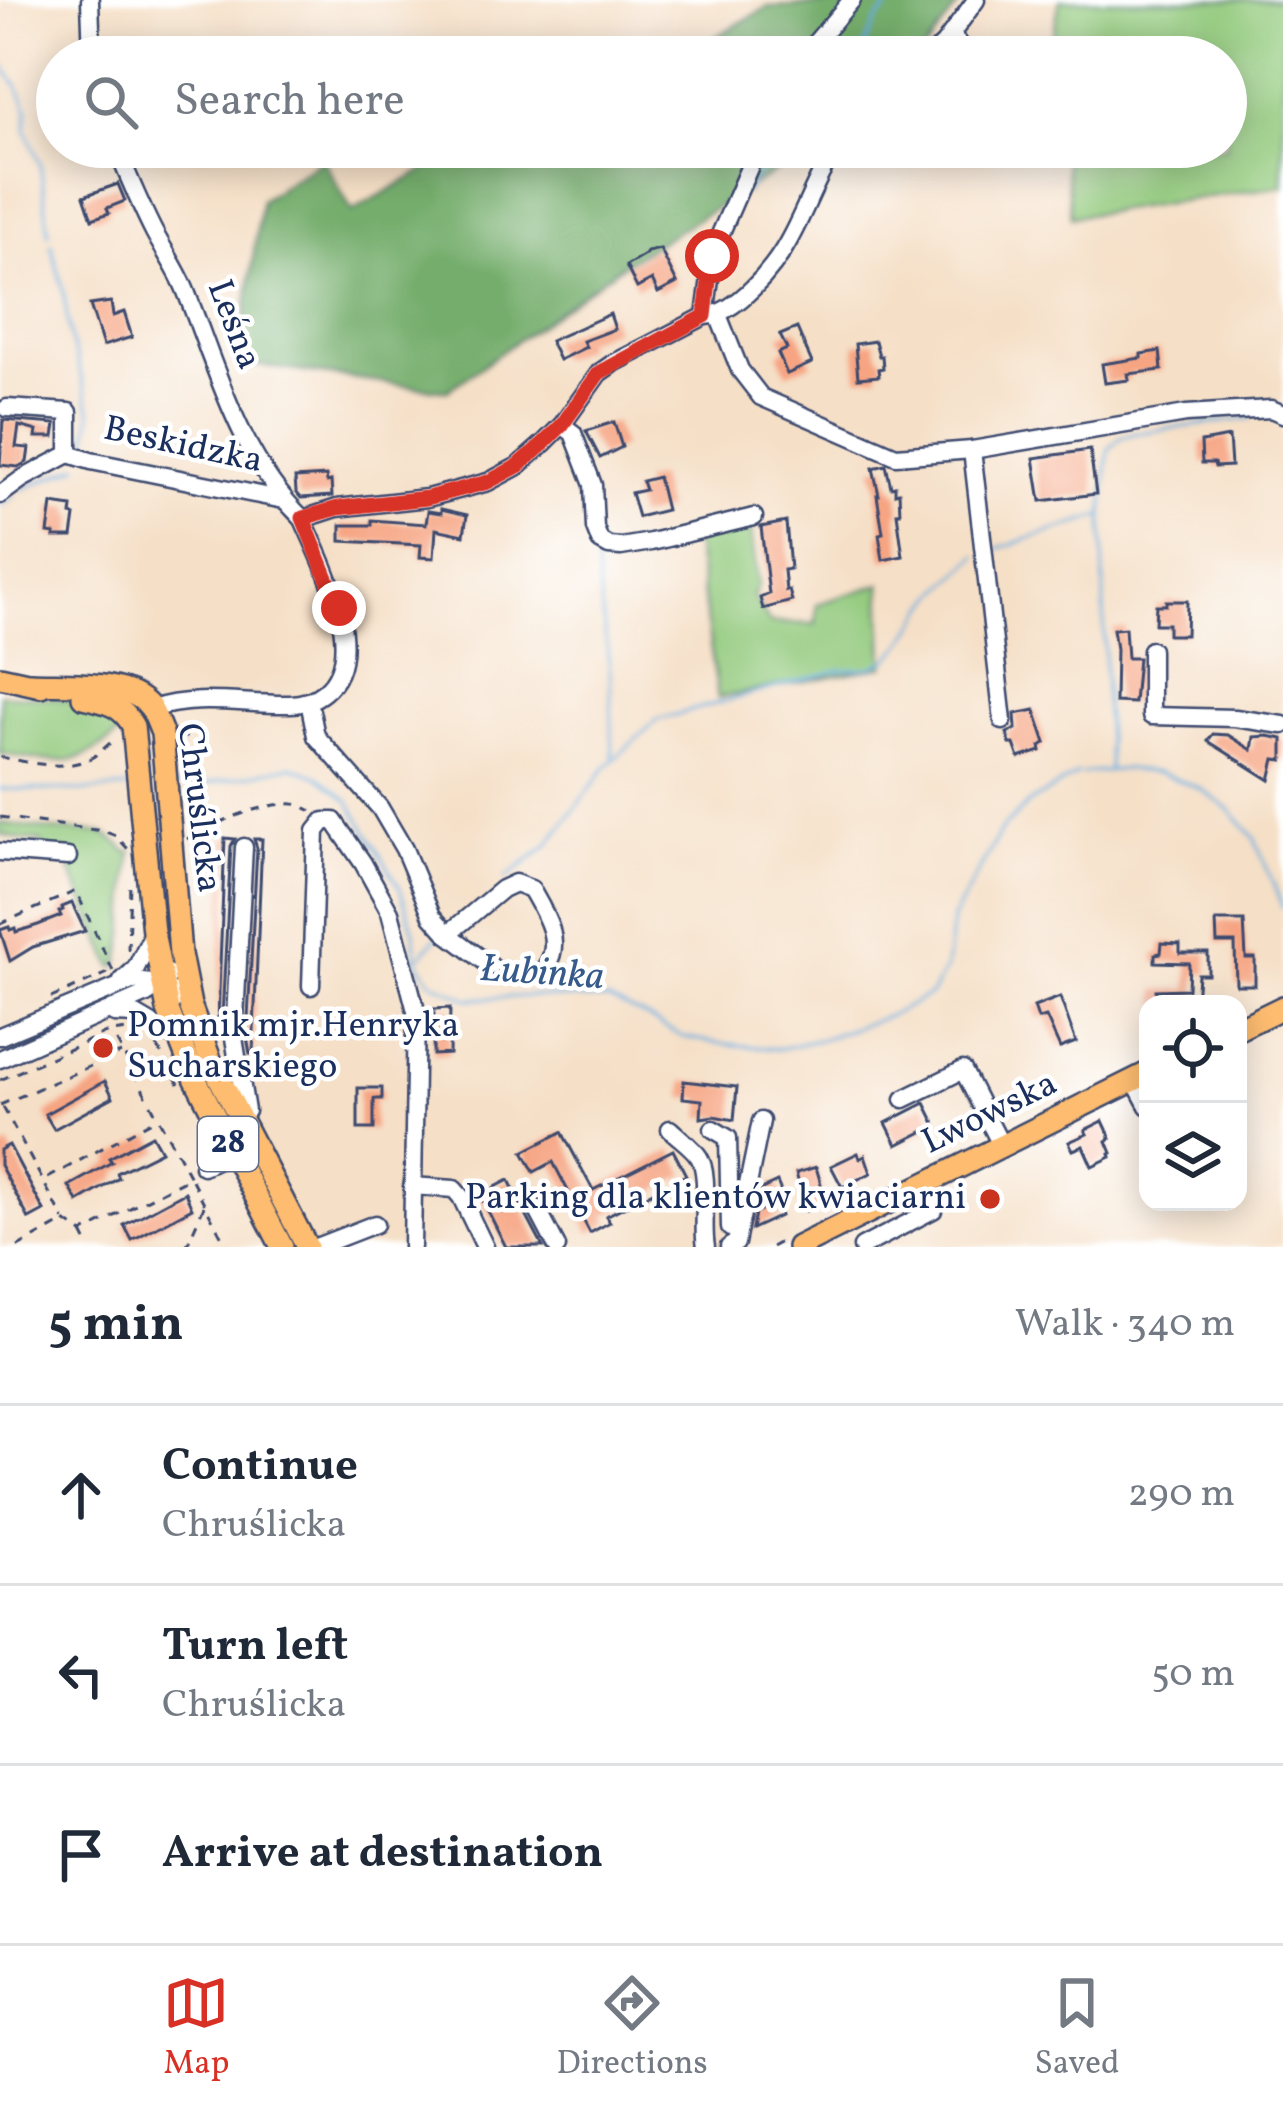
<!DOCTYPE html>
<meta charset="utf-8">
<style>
:root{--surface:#fff;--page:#f6f6f7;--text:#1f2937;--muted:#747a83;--line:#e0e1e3;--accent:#d93025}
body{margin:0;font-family:Vollkorn,serif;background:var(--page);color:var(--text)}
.controls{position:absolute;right:36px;bottom:36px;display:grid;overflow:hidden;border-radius:24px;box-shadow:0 6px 30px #0003}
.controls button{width:108px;height:108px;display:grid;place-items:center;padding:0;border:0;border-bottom:3px solid var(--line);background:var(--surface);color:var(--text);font:60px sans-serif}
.stop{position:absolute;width:36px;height:36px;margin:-27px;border:9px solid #d93025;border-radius:50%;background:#fff}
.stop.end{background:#d93025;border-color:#fff;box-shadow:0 3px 12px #0008}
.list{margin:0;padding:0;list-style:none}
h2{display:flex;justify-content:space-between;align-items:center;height:156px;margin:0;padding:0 48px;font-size:51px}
h2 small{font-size:39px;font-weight:400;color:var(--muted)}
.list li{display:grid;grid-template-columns:78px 1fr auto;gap:36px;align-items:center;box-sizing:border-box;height:180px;padding:0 48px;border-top:3px solid var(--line)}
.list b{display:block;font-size:45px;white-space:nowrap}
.list p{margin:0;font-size:39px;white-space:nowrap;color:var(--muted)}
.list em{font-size:39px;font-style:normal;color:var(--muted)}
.icon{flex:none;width:66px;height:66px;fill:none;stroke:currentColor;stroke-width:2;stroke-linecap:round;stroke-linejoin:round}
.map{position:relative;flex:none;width:1283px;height:1247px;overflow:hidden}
.search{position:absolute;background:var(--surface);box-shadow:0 6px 30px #0003;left:36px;right:36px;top:36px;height:132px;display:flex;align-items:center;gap:30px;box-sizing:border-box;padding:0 42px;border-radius:66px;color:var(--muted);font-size:45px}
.sheet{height:696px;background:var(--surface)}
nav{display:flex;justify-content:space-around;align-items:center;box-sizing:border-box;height:168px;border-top:3px solid var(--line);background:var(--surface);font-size:33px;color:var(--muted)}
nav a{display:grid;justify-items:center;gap:6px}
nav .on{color:var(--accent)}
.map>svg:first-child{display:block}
.green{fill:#92c97c;stroke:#567c6d;stroke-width:3}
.forest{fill:#75ad6c;stroke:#486e65;stroke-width:3}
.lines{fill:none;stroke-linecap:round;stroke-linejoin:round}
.stream{stroke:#68aede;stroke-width:3}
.building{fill:#f6a482}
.minor-casing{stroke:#3c496e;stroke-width:21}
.major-casing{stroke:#3c496e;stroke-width:26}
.path{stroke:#3c496e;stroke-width:3;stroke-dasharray:9 9;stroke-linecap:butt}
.minor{stroke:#fff;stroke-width:16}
.major{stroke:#fdbc6f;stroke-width:21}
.route{stroke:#d93025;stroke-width:15}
.poi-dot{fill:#c8321e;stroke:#fff;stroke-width:4.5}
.labels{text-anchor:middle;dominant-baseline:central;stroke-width:9;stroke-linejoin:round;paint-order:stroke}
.shield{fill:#fff;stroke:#5f6d8e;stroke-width:3}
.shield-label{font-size:33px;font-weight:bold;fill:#1b2f5e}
.street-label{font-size:36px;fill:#1b2f5e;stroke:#fff}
.poi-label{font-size:36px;fill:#1b2f5e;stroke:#fff;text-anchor:start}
.water-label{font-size:39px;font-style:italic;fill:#365b8b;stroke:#fff}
</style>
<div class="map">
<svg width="1283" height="1247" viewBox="0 0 1283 1247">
<rect width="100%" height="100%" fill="#fff"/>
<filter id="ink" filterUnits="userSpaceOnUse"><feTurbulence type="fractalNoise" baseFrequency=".00833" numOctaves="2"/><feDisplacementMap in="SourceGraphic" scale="24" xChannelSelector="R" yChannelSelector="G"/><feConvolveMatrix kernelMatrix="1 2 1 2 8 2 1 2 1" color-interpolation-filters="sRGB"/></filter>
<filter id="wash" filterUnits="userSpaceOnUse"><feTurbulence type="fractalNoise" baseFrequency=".004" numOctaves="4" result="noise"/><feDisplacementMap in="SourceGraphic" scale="48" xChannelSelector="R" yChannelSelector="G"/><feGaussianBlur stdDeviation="2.7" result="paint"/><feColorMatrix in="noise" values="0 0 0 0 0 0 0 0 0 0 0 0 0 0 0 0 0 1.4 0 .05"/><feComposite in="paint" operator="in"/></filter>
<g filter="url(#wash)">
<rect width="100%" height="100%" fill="#f5dfc6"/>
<g class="green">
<path d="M1060 0H1283V186L1071 217 1063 147H1226V57H1054L1052 41Z"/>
<path d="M750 524 758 586 753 596 770 623 816 624 817 604 881 584 884 666 718 698 694 536Z"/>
<path d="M0 694C29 697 87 696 110 715 116 719 120 725 124 730 73 772 62 762 0 754Z"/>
<path d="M0 823 49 830 103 833 121 845 125 851 132 852C124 890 131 929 118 966H113L71 872 73 853 43 851 41 841 20 840 0 834Z"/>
</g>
<g class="forest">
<path d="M858 0H962L925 50 917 57H697L712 39 768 7 856 3Z"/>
<path d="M467 147H817L626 262 447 391 239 363 261 200 323 159 352 211Z"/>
</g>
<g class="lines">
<g class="stream">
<path d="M840 57 863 49 877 20 896 0"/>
<path d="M0 62 17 85 28 109 26 129 40 163 49 234"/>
<path d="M747 192 775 147"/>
<path d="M51 244 63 289 70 336 91 412 87 453"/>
<path d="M22 489 79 466"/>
<path d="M0 506 14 495"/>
<path d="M592 540 610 670 613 757"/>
<path d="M990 551 1101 516"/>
<path d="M1109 770 1105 706 1103 515 1109 449 1121 438 1137 433 1252 418"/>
<path d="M177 785 206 784 291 766 318 776 349 801 400 888 414 932 417 960 431 981 468 999 533 996 608 1000 642 1015 683 1037 717 1043 778 1049 822 1039 891 1015 931 994 946 968 952 919 1002 829 1029 803 1078 774 1125 769 1160 773 1201 789 1231 811 1255 839 1283 908"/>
<path d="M0 789 87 791 131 788"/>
<path d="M506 878 547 846 606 767 657 720 839 670 868 668 887 660 899 649 934 597 977 556"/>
<path d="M420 957 437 937"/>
</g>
</g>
<g id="blocks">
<g class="building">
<path d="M118 184 125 201 107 208 109 213 92 219 84 196Z"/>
<path d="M660 249 677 283 658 293 652 280 637 288 626 266 645 255 647 252Z"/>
<path d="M111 302 113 316 124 312 132 337 103 346 90 305Z"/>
<path d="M610 314 615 329 583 341 586 347 559 360 550 341Z"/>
<path d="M797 328 812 363 787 374 778 353 787 349 780 335Z"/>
<path d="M875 341 879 356H882L883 368 878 369 879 376 858 378 855 344Z"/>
<path d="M1160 351 1162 370 1128 374 1129 380 1105 383 1102 364 1141 358V354Z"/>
<path d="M3 420 56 424 54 437H36L37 431 19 426 16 447 29 448 27 462 18 467 0 465Z"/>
<path d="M614 422 622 447 600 458 586 431Z"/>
<path d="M1229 437 1231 466 1215 467 1214 463H1202L1201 442Z"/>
<path d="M1090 450 1096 494 1041 501 1034 458Z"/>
<path d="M886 465 891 487 895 486V493L899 492 900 513H897L903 556 883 560 879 534 883 533 877 495H879L873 468Z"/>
<path d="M326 476 327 482 331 481 332 496 301 498 296 492 295 478Z"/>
<path d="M658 477 666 510 638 517 631 493 645 490 642 481Z"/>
<path d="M52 504 72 507 71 515 75 516 72 537H54L55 534 48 533Z"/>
<path d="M441 509 467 515 464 535 436 529 434 558 420 557 421 545 341 541V525H372V520L426 524 428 511 441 513Z"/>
<path d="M786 522 790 569 784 570 786 591 789 590 792 601 763 609 760 598 769 594 761 527Z"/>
<path d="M1166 601H1187L1186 635H1168V624H1155L1156 605H1166Z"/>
<path d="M1125 628 1127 658H1138L1134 703 1115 702 1116 649 1113 629Z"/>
<path d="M1035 710 1046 743 1040 746 1041 751 1019 758 1014 744H1010L1007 733 1016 729 1015 714Z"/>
<path d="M1213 734 1228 735 1252 750 1254 737 1268 736 1283 739V760L1275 759 1270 780 1208 741Z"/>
<path d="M225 838 235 839 231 846 222 1017H218Z"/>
<path d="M254 839H262L253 1054H250L247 1037 257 848Z"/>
<path d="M72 903 85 931 33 947 10 961 0 930 9 927 10 930 15 928 16 932 38 925 61 916 59 912 63 910 62 907Z"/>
<path d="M1216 921H1244L1246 958H1255V985H1236L1235 943H1217Z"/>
<path d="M1162 943 1180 944V953H1208V974H1198L1196 1004H1157L1156 990 1188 989 1189 963 1155 962V954L1161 953Z"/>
<path d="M1060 997 1076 1042 1060 1048 1046 1017 1038 1019 1034 1007Z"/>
<path d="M450 1008 449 1054 433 1055 434 1009Z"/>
<path d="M105 1081 113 1097 54 1129 45 1114Z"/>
<path d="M684 1081 737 1087 734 1120 714 1116 701 1118 702 1100 683 1098Z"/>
<path d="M358 1088H382V1099H374V1129H358Z"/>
<path d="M925 1103 936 1125 897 1145 886 1123Z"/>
<path d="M1103 1121 1111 1138 1107 1141 1112 1153 1110 1154 1111 1157 1092 1166 1083 1146 1073 1150 1069 1142 1087 1134 1085 1130Z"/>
<path d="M562 1132 593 1190 673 1150 686 1175 606 1216 610 1222 590 1233 553 1162 534 1172 523 1152Z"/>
<path d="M152 1135 161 1151 117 1173 119 1178 78 1202 69 1186 112 1162 109 1158Z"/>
<path d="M9 1145 44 1211 29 1219 0 1165V1150Z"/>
<path d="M858 1153 860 1158 865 1155 871 1173 842 1187 831 1166Z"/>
<path d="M816 1167 827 1205 806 1211 796 1173Z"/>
<path d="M509 1180 526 1215 543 1247H506L480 1195Z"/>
<path d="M777 1182 780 1189V1216L752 1229 755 1213 760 1211V1190Z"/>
<path d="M185 1192 192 1208 132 1240 124 1225Z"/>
</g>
</g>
</g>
<g filter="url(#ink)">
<use href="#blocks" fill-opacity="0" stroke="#3c496e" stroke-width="3"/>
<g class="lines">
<defs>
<g id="minor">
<path d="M90 0 92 57"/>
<path d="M952 34 966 57"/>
<path d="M803 57 852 0"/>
<path d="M930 57 944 44 976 0"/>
<path d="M116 147C128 175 140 205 154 232 164 251 177 269 185 289 217 369 239 457 303 519"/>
<path d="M718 315 740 370 761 397 896 456 972 450 1186 414 1271 409 1283 414"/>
<path d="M705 316 713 256 719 237 758 147"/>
<path d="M562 425 573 433 593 485 595 528 600 541 609 546 621 547 651 542 754 517"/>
<path d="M972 450 1003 721"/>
<path d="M69 454 91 461 284 500"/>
<path d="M0 495 22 479 69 454V412L7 408"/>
<path d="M1151 650V716L1235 718 1283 725"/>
<path d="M152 709C197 694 244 705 290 704 303 704 314 700 324 692 371 654 321 561 303 519L337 508 427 498 488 482 518 466 543 444 562 425 599 373 612 364 705 316C736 314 774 268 788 242 806 210 816 177 836 147"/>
<path d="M311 711 316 736 380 808 404 849 432 916 448 934 491 966"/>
<path d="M0 852 68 857"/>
<path d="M448 934 502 889 515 883 531 889C544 912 563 940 547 965"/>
<path d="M122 981 136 968 153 933"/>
<path d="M311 986 316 831 324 821H334L363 863 390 912 416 1011 412 1247"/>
<path d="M114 1014 136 1015 177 1039"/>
<path d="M0 1036 132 981 162 984 190 1005"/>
<path d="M0 1059 145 995 162 984 170 974"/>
<path d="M1134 1080 1148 1106"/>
<path d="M904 1099 963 1070 1001 1145"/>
<path d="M239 1117 246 1111 234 1038 244 847"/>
<path d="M670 1129C679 1138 693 1147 699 1157 711 1176 701 1222 706 1247"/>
<path d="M713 1129 728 1138 730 1228"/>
<path d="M203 1166 233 1152"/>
<path d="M412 1186 454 1189 461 1197 485 1247"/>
<path d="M537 1209 557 1247"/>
<path d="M316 1247 375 1224"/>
<path d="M729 1247 736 1243 761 1121"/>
<path d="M862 1247 933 1210V1196L926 1183"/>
</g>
<g id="major">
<path d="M0 677 41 686"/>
<path d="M30 683C65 685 126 678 150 707 155 714 158 724 162 733L180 954 190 1005 211 1062 307 1247"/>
<path d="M83 697C106 702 122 705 133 726L153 932 168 1010 195 1078 282 1247"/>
<path d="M1238 1029 1283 1007"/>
<path d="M798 1247 1148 1073"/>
</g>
</defs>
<use href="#minor" class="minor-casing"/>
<use href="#major" class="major-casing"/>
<g class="path">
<path d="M179 733 190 740"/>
<path d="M0 757C28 762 64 772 91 758 100 753 107 745 115 739"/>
<path d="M0 817 103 831 116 836 128 849"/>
<path d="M187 839C212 824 263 802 294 804 298 804 308 809 312 811"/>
<path d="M0 924 76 891 113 971"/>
<path d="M128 950 130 882"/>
<path d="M51 998 108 973"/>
<path d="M157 1046 179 1084"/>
<path d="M0 1080 106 1033 126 1030"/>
<path d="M0 1105 121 1053"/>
<path d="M3 1107 64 1220"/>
<path d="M48 1178 157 1118"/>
<path d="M192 1180 227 1247"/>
<path d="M82 1233 89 1247"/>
<path d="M18 1247 65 1221 82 1233 190 1177 113 1034"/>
<path d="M186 1247 204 1206"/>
<path d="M771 1247 780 1242"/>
</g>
<use href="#minor" class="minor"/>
<use href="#major" class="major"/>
</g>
</g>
<g class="lines" filter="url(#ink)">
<path class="route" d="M339 608 303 518 338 508 427 498 488 482 518 466 543 444 562 425 599 373 705 316 712 256"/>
</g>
<g class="poi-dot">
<circle cx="103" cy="1048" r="12"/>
<circle cx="990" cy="1199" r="12"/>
</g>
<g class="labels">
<rect class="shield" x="198" y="1117" width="60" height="54" rx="9"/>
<g class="shield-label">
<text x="228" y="1144">28</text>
</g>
<g class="street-label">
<text transform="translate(233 325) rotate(69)">Leśna</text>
<text transform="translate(183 446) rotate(12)">Beskidzka</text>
<text transform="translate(198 808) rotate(83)">Chruślicka</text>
<text transform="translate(990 1114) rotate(-26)">Lwowska</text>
</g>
<g class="poi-label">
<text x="127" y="1027">Pomnik mjr.Henryka<tspan x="127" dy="41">Sucharskiego</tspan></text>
<text x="966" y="1199" text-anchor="end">Parking dla klientów kwiaciarni</text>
</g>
<g class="water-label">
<text transform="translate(542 974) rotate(4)">Łubinka</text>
</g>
</g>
</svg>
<div class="controls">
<button><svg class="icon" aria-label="locate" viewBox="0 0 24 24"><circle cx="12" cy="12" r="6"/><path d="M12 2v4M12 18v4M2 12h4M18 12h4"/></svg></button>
<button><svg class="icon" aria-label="layers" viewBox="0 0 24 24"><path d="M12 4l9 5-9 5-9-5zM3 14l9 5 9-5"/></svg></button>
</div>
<div class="stop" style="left:712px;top:256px"></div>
<div class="stop end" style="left:339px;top:608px"></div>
<div class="search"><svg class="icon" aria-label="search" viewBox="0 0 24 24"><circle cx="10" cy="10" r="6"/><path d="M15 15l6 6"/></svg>Search here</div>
</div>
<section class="sheet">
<h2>5 min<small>Walk · 340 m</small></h2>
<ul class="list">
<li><svg class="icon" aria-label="ahead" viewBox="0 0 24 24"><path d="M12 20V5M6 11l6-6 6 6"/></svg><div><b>Continue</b><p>Chruślicka</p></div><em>290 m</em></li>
<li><svg class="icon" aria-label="left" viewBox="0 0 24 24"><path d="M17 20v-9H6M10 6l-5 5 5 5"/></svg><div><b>Turn left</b><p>Chruślicka</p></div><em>50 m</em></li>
<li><svg class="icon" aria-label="arrive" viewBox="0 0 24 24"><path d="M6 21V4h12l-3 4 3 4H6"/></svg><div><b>Arrive at destination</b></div></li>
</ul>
</section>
<nav>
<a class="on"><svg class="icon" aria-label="map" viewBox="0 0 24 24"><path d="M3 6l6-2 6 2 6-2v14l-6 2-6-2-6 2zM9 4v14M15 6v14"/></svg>Map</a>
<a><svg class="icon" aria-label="directions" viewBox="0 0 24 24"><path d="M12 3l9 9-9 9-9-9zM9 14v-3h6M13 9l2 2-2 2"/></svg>Directions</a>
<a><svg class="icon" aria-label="saved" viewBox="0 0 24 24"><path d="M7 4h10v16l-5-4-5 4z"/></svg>Saved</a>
</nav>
